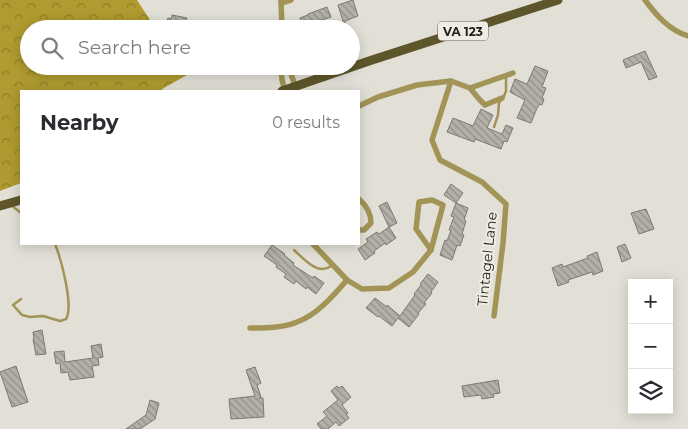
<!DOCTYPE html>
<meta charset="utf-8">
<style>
:root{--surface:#fff;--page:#f7f7f7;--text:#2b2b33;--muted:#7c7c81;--line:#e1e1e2}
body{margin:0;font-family:Montserrat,sans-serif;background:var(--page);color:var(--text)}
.controls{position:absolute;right:15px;bottom:15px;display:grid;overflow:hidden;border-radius:0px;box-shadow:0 2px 12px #0003}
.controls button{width:45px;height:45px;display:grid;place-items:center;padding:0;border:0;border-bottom:1px solid var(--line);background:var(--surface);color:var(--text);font:25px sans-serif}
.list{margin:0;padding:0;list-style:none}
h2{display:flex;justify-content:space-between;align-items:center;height:65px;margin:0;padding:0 20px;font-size:21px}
h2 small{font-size:16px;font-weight:400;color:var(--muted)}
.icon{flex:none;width:28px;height:28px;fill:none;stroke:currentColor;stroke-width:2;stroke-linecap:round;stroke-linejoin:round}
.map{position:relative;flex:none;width:688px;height:429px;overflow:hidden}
.search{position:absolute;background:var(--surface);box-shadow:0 2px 12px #0003;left:20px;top:20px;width:340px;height:55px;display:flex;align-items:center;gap:12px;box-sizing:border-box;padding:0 18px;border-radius:28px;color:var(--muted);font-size:19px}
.panel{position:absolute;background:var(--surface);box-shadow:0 2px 12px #0003;left:20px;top:90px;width:340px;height:155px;border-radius:0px}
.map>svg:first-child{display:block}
.forest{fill:url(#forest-crowns)}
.building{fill:url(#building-back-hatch);stroke:#7b7971}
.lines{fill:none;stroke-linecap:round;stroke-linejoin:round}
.service{stroke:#a19456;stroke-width:2.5}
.minor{stroke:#a19456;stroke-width:5.5}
.primary{stroke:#5e562a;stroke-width:9}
.labels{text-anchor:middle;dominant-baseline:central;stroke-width:4;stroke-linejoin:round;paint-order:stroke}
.shield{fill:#efede3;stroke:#5d5d57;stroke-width:1}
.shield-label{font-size:12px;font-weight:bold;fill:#1f1f1b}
.street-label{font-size:14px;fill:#1f1f1b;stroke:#efede3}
</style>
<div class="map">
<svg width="688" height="429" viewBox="0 0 688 429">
<defs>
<pattern id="forest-crowns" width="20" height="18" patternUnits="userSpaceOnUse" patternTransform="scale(1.25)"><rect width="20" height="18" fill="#af9b2f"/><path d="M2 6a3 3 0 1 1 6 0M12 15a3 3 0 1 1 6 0" fill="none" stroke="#8e7e27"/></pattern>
<pattern id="building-back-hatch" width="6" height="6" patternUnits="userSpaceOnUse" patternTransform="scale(1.25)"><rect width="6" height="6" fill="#b3b1a7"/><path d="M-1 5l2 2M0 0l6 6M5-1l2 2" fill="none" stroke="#918f87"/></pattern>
</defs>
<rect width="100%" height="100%" fill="#e2e0d6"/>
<path class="forest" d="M0 0H137L156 29H29V66H181L187 75 162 89 163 91H21V183L0 191Z"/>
<g class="building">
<path d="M353 0 358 16 345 21V24H344L338 5Z"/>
<path d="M327 7 331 17 303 26 300 18 308 15V14Z"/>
<path d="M172 15 187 18 184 29H177L166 24 168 18 171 19Z"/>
<path d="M645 51 657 77 649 80 641 62 626 68 623 60Z"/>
<path d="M535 66 548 71 542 87 546 88 542 98 544 99 542 105 540 104 537 108 531 123 517 118 525 100 510 92 515 79 527 84Z"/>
<path d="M481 109 493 115 487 128 502 134 506 125 513 128 507 142 504 141 501 149 475 139 474 142 447 132 453 118 473 126Z"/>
<path d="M451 184 463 193 456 203 444 195Z"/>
<path d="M387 202 397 223 389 227 379 206Z"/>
<path d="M456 203 468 208 464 220 466 221 462 234 464 235 460 246 457 245 452 260 440 255 445 240 447 241 451 230H449L454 217 451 216Z"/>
<path d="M646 209 654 229 639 234 631 213Z"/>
<path d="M389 227 396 238 386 245 385 243 374 251 375 253 365 260 358 249 368 242 366 239 377 232 379 234Z"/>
<path d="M625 244 631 258 622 262 617 247Z"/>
<path d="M272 245 285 254 284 255 294 263 293 265 313 278 314 276 324 283 316 294 307 287 306 289 296 281 294 284 284 277 286 274 276 267 277 265 264 256Z"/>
<path d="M597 252 603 271 593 275 592 272 568 280 569 282 558 286 552 268 562 264 563 267 588 258 587 256Z"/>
<path d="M428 274 438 282 431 292 432 293 424 303 426 304 418 313 419 314 409 327 398 318 392 326 379 316 378 317 366 308 375 298 387 307V305L400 316 415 295 414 294 421 285 420 284Z"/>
<path d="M42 330 46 354 36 355 33 339H34L33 332Z"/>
<path d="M101 344 103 357 98 358 99 365 92 366 94 377 70 380 68 372 61 373 60 363 56 364 54 352 64 351 65 362 93 358 91 346Z"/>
<path d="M16 366 28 402 12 407 0 372Z"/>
<path d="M255 367 261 383 257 385 261 397 259 398H263L264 417 231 419 229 399 255 396 246 370Z"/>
<path d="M498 380 500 393 493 394 494 397 482 399 481 395 464 397 462 386Z"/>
<path d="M337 386 339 388 342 386 351 397 342 405 348 413 346 414 349 418 339 426 336 422 328 429H321L317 424 327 416 323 412 338 400 331 391Z"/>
<path d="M150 400 159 403 155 419 140 429H126L146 415Z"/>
</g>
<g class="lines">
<g class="service">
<path d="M494 127 498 115 499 103 504 96 506 91V77"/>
<path d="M11 205 21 213"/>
<path d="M294 250C304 259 318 276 331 266"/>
<path d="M21 299 13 305 22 315 30 317 43 316 60 321 66 319C74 306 61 259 55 244"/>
</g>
<g class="minor">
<path d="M281 0 282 29"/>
<path d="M645 0C657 16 669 30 688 36"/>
<path d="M281 3 291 0"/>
<path d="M281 66 282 80 285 91"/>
<path d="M291 66V74L297 91"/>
<path d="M451 81 432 140 440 160 482 182 506 204 503 243 494 316"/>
<path d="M470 88 479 99 485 105 502 98"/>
<path d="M359 106 378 97 417 85 451 81 470 88 513 73"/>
<path d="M359 199C367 206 371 213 371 223L364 230H359"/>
<path d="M432 200 443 205 431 250 416 229 419 202Z"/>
<path d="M313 244 347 280 362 289 389 288 413 272 431 250"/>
<path d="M250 328C265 328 283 328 297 322 317 315 333 296 347 280"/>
</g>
<g class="primary">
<path d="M282 91 369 61 558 0"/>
<path d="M0 206 21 200"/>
</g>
</g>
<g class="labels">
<rect class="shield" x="438" y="21.5" width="50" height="19" rx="4"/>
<g class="shield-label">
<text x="463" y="31">VA 123</text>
</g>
<g class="street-label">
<text transform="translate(487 259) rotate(-84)">Tintagel Lane</text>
</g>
</g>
</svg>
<div class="controls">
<button>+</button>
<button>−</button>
<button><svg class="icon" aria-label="layers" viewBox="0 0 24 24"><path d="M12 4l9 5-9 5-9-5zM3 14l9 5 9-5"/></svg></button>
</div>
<div class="search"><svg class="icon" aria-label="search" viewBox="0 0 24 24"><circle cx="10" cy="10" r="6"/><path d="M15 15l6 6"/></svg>Search here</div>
<section class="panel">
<h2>Nearby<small>0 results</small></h2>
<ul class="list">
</ul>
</section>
</div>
